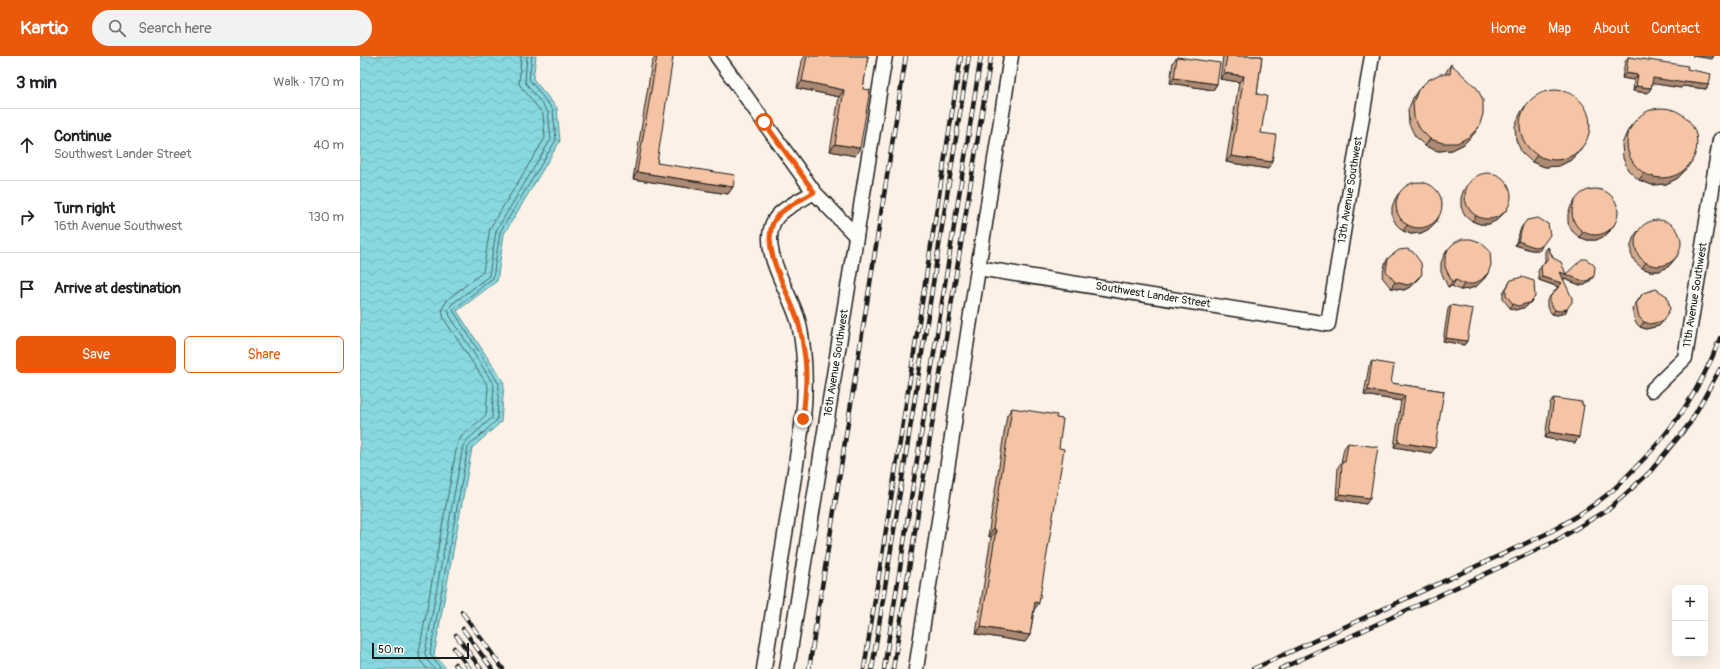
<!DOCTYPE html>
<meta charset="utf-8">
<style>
:root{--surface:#fff;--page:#f2f2f2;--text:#202124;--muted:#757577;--line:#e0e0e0;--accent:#ea580c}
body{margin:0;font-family:Pangolin,sans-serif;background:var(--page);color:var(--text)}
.controls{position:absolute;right:12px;bottom:12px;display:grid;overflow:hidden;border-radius:6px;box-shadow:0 4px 16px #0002}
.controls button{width:36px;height:36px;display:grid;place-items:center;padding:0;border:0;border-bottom:1px solid var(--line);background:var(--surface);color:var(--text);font:20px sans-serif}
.scale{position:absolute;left:12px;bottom:10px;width:97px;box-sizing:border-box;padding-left:4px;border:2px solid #1c1c1c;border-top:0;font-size:11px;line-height:14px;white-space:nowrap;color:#1c1c1c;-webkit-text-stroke:3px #fdfcf7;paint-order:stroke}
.stop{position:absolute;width:12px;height:12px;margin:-9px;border:3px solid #ea580c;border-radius:50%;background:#fff}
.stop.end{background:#ea580c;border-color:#fff;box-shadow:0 1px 4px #0008}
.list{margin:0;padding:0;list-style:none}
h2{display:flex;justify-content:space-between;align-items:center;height:52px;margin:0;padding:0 16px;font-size:17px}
h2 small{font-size:13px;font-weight:400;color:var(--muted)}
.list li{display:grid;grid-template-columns:26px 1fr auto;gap:12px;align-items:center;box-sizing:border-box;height:72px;padding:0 16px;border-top:1px solid var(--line)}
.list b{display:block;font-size:15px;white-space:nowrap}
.list p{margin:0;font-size:13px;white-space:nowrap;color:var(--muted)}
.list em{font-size:13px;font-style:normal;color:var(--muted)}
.actions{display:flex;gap:8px;padding:12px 16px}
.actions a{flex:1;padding:9px 0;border:1px solid var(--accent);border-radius:6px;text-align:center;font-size:14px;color:var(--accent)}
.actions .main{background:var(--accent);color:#fff}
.icon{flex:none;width:22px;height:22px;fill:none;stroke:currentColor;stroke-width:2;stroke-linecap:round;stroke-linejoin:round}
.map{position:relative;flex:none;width:1360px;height:613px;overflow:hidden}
header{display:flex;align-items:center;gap:24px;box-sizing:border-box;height:56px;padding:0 20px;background:var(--accent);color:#fff}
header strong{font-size:19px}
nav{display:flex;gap:22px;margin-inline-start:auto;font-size:14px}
.search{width:280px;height:36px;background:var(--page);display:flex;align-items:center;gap:10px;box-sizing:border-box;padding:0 14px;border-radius:22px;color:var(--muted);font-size:15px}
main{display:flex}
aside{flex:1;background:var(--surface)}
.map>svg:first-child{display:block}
.water{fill:url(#water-waves);stroke:#5c8d91}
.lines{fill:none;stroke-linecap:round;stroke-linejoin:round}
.shore{stroke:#47676a;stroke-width:1}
.minor-casing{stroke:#1c1c1c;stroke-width:17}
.minor{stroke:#fdfcf7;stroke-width:14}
.rail-casing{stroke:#1c1c1c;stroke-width:4.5}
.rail{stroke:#fdfcf7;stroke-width:3;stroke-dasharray:9;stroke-linecap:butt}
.wall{fill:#d2a98d;stroke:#1c1c1c}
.shaded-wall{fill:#ab8973;stroke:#1c1c1c}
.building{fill:#f4c4a4;stroke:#1c1c1c}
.route{stroke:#ea580c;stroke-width:5}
.labels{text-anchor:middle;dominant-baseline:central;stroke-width:3;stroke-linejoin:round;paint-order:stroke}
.street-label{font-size:11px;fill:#1c1c1c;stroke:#fdfcf7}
</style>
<header>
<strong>Kartio</strong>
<div class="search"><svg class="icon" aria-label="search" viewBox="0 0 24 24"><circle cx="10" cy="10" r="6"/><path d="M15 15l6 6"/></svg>Search here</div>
<nav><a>Home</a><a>Map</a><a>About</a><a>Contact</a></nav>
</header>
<main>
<aside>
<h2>3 min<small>Walk · 170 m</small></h2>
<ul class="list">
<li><svg class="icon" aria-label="ahead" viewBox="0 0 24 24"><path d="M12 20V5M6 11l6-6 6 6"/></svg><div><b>Continue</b><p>Southwest Lander Street</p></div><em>40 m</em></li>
<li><svg class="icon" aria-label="right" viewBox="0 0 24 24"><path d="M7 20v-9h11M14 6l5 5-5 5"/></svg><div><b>Turn right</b><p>16th Avenue Southwest</p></div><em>130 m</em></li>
<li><svg class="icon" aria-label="arrive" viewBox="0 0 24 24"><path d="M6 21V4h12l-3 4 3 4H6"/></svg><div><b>Arrive at destination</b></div></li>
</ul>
<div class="actions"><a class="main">Save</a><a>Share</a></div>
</aside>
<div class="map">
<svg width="1360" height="613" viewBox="0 0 1360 613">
<defs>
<pattern id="water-waves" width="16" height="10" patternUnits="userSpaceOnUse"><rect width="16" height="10" fill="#87d8df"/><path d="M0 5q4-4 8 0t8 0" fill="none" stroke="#74b9bf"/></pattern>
</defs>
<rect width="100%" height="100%" fill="#fbf1e6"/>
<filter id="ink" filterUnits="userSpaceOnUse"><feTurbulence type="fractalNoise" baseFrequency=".025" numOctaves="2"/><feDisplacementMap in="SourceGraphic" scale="8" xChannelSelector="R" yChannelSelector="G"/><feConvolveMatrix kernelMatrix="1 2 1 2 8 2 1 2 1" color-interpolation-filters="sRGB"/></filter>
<g filter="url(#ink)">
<path class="water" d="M0 0H176L173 23 197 52 200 85 144 178 137 225 97 255 144 327 141 366 112 392 74 599 85 611 84 613H0Z"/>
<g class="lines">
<g class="shore">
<path d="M67 613 60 604 59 596 97 389 101 381 126 359 128 330 84 263 82 253 88 243 123 216 130 172 185 82 183 58 159 28 161 0"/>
<path d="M75 613 67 604 65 597 103 390 106 385 132 362 134 329 90 260 88 254 92 248 129 220 136 175 191 83 188 56 165 26 167 0"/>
<path d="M81 613 70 598 108 391 137 364 139 328 93 254 133 222 140 176 196 84 193 54 169 23 172 0"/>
</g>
<defs>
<g id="minor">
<path d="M357 0 454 136 496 180"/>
<path d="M618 212 968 268 1012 0"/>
<path d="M1292 334 1325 302 1360 84"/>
<path d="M404 613 443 363C446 330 446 300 439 268 432 238 400 198 413 167 419 153 442 144 454 136"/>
<path d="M427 613 525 0"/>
<path d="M556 613 651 0"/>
</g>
</defs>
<use href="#minor" class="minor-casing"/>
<use href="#minor" class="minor"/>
<defs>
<g id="rail">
<path d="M102 556 143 613"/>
<path d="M103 573 132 613"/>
<path d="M96 579 121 613"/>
<path d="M94 592 110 613"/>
<path d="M95 608 99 613"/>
<path d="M449 613 546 0"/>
<path d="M504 613 601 0"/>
<path d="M512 613 609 0"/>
<path d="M524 613 621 0"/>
<path d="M533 613 631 0"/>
<path d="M893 613 1186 478C1208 466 1228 454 1248 438 1256 432 1264 423 1272 415 1311 377 1341 333 1360 282"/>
<path d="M920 613 1194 486 1250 452 1289 417 1330 367 1360 313"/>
</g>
</defs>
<use href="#rail" class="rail-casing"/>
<use href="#rail" class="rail"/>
</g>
<g class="wall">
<path d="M296 0H305L297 107 373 131 368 138 273 123 292 6Z"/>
<path d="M445 0H508L503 33 495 100 470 95 479 41 437 32 442 5Z"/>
<path d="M863 0H902L897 38 901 77 908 113 866 106 879 26 860 23Z"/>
<path d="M817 1 857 28 853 34 810 27 813 6Z"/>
<path d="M1268 1 1327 13 1349 28 1346 33 1323 30 1321 32 1292 27 1291 32 1288 37 1273 35 1274 24 1262 22 1265 6Z"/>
<path d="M1091 8 1114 78 1104 88 1092 94 1078 95 1065 90 1055 80 1049 68 1048 54 1053 42 1058 34 1086 18V16Z"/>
<path d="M1165 50 1220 94 1211 104 1199 110 1185 111 1172 106 1162 97 1156 84 1155 70 1160 58Z"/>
<path d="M1272 68 1327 112 1318 122 1306 128 1292 129 1279 124 1268 114 1263 102 1262 88 1267 76Z"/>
<path d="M1108 128 1144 157 1137 164 1129 168H1120L1112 165 1105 159 1101 151V142L1104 133Z"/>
<path d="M1039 137 1079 161 1075 167 1069 173 1061 177 1051 178 1043 175 1036 168 1032 160V151L1035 143Z"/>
<path d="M1215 144 1251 174 1245 180 1236 184H1227L1219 181 1212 175 1208 167V158L1211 150Z"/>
<path d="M1163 169 1180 194H1171L1155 189 1161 172Z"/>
<path d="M1278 175 1314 204 1308 211 1299 215H1290L1282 212 1275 206 1271 198V189L1274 180Z"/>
<path d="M1188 191 1193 202 1206 218 1231 224 1225 229H1220L1202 222 1207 253 1205 257 1197 259 1192 258 1187 251V244L1198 231 1179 224 1178 215 1185 205V195Z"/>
<path d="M1088 193 1128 217 1124 223 1117 230 1109 233 1100 234 1092 230 1088 231 1081 216V207L1084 199Z"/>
<path d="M1028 202 1058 223 1050 231 1044 234 1031 232 1022 221 1025 208Z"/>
<path d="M1151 224 1172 245 1166 251 1155 254 1150 252 1143 243V237Z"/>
<path d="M1283 237 1303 265 1299 270 1286 273 1280 271 1275 266 1272 253Z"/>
<path d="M1091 249 1107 285 1104 289 1083 285 1088 253Z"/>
<path d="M1012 305 1031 327 1084 335 1071 397 1034 391 1041 345 1004 339 1009 310Z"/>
<path d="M1194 342 1219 381 1215 387 1185 382 1190 347Z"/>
<path d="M652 352 674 554 670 579 665 586 616 578 631 481 628 480 647 359Z"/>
<path d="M988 387 1006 448 976 443 978 411 981 407 984 392Z"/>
</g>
<g class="shaded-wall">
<path d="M1332 0H1354L1352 3Z"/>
<path d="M864 17 884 20 879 26 860 23Z"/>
<path d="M1266 17 1278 19 1274 24 1262 22Z"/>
<path d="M814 22 857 28 853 34 810 27Z"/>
<path d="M1293 22 1325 25 1349 28 1346 33 1323 30 1321 32 1289 27Z"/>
<path d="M442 25 484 34 479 41 437 32Z"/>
<path d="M1276 30 1291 32 1288 37 1273 35Z"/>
<path d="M1119 71 1114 78 1104 88 1092 94 1078 95 1065 90 1070 83Z"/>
<path d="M1225 87 1220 94 1211 104 1199 110 1185 111 1172 106 1177 99Z"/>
<path d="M475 88 500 92 495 100 470 95Z"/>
<path d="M871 100 912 106 908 113 866 106Z"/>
<path d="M1332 105 1327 112 1318 122 1306 128 1292 129 1279 124 1284 117Z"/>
<path d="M277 116 373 131 368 138 273 123Z"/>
<path d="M1148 152 1144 157 1137 164 1129 168H1120L1112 165 1116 160Z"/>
<path d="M1079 161 1075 167 1069 173 1061 177 1051 178 1043 175 1047 169Z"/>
<path d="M1255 168 1245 180 1236 184H1227L1219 181 1223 176Z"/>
<path d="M1158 185 1182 190 1180 194H1171L1155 189Z"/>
<path d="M1318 199 1314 204 1308 211 1299 215H1290L1282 212 1286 206Z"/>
<path d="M1200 216 1227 225 1234 220 1231 224 1225 229H1220L1197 220Z"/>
<path d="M1128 217 1124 223 1117 230 1109 233 1100 234 1104 228Z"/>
<path d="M1062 218 1058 223 1050 231 1044 234 1031 232 1035 226Z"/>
<path d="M1182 221 1202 227 1199 231 1179 224Z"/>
<path d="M1096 224 1092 230 1088 231 1092 226Z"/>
<path d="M1175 241 1166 251 1155 254 1150 252 1153 248Z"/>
<path d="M1207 253 1205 257 1197 259 1192 258 1195 254Z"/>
<path d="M1303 265 1299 270 1286 273 1280 271 1284 266Z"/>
<path d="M1086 282 1107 285 1104 289 1083 285Z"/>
<path d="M1008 334 1045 340 1041 345 1004 339Z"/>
<path d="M1189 376 1219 381 1215 387 1185 382Z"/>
<path d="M1038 386 1075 392 1071 397 1034 391Z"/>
<path d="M980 438 1010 442 1006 448 976 443Z"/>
<path d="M633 473 636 474 631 481 628 480Z"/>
<path d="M675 546 679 547 674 554H670Z"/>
<path d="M621 571 670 579 665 586 616 578Z"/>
</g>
<g class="building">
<path d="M297 0H305L313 1 297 107 375 119 373 131 277 116Z"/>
<path d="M447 0H508L503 33 510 34 500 92 475 88 484 34 442 25Z"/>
<path d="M867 0H902L897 38 907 40 901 77 916 79 912 106 871 100 884 20 864 17Z"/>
<path d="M817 1 860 7 857 28 814 22Z"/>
<path d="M1268 1 1328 10 1327 13 1351 18 1349 28 1325 25V27L1293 22 1291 32 1276 30 1278 19 1266 17Z"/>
<path d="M1091 8 1117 32 1123 44V58L1119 71 1109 81 1097 87H1083L1070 83 1060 73 1054 61 1053 47 1058 34 1068 24 1080 18H1090Z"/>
<circle cx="1195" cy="69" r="35"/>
<circle cx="1302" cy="87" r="35"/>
<circle cx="1128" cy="140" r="23"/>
<circle cx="1059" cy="149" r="23"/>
<circle cx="1235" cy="156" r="23"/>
<path d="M1178 162 1188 168 1190 179 1182 190 1174 191 1158 185 1163 169 1167 164Z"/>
<circle cx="1298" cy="187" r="23"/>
<path d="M1102 183H1111L1120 186 1130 195 1131 209 1128 217 1121 224 1113 228H1104L1096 224 1092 226 1085 211V202L1088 193 1094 187Z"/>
<path d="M1188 191 1193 202 1201 206 1206 218 1222 203H1226L1233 208 1235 211 1234 220 1227 225H1223L1200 216 1212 242V246L1207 253 1199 255 1195 254 1190 247V241L1202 227 1182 221 1181 211 1188 202Z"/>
<path d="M1047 193 1053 196 1061 207 1062 218 1054 226 1048 229 1035 226 1026 215 1028 202 1039 194Z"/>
<path d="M1162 221 1174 225 1175 241 1169 247 1158 250 1153 248 1146 239V233L1151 224Z"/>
<path d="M1296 233 1307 240 1310 253 1303 265 1290 268 1284 266 1279 261 1276 248 1283 237Z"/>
<path d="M1091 249 1113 253 1107 285 1086 282Z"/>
<path d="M1012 305 1034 309 1031 327 1084 335 1075 392 1038 386 1045 340 1008 334Z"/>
<path d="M1194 342 1222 346V349H1224L1219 381 1189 376Z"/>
<path d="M652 352 697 359 696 362 703 363 699 392 704 393 679 547 675 546 670 579 621 571 636 474 633 473Z"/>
<path d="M988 387 1018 391 1010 442 980 438 982 406H985Z"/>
</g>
</g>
<g class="lines" filter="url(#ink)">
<path class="route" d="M404 66 454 136C442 144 419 153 413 167 401 195 430 238 438 265 441 275 443 286 444 295 448 317 445 341 443 363"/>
</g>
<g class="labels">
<g class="street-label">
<text transform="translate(990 134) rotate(-81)">13th Avenue Southwest</text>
<text transform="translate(793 239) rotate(9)">Southwest Lander Street</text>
<text transform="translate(1335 239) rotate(-81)">11th Avenue Southwest</text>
<text transform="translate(476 307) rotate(-81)">16th Avenue Southwest</text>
</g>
</g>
</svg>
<div class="controls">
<button>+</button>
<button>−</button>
</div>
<div class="scale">50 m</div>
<div class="stop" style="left:404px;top:66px"></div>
<div class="stop end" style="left:443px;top:363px"></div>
</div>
</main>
